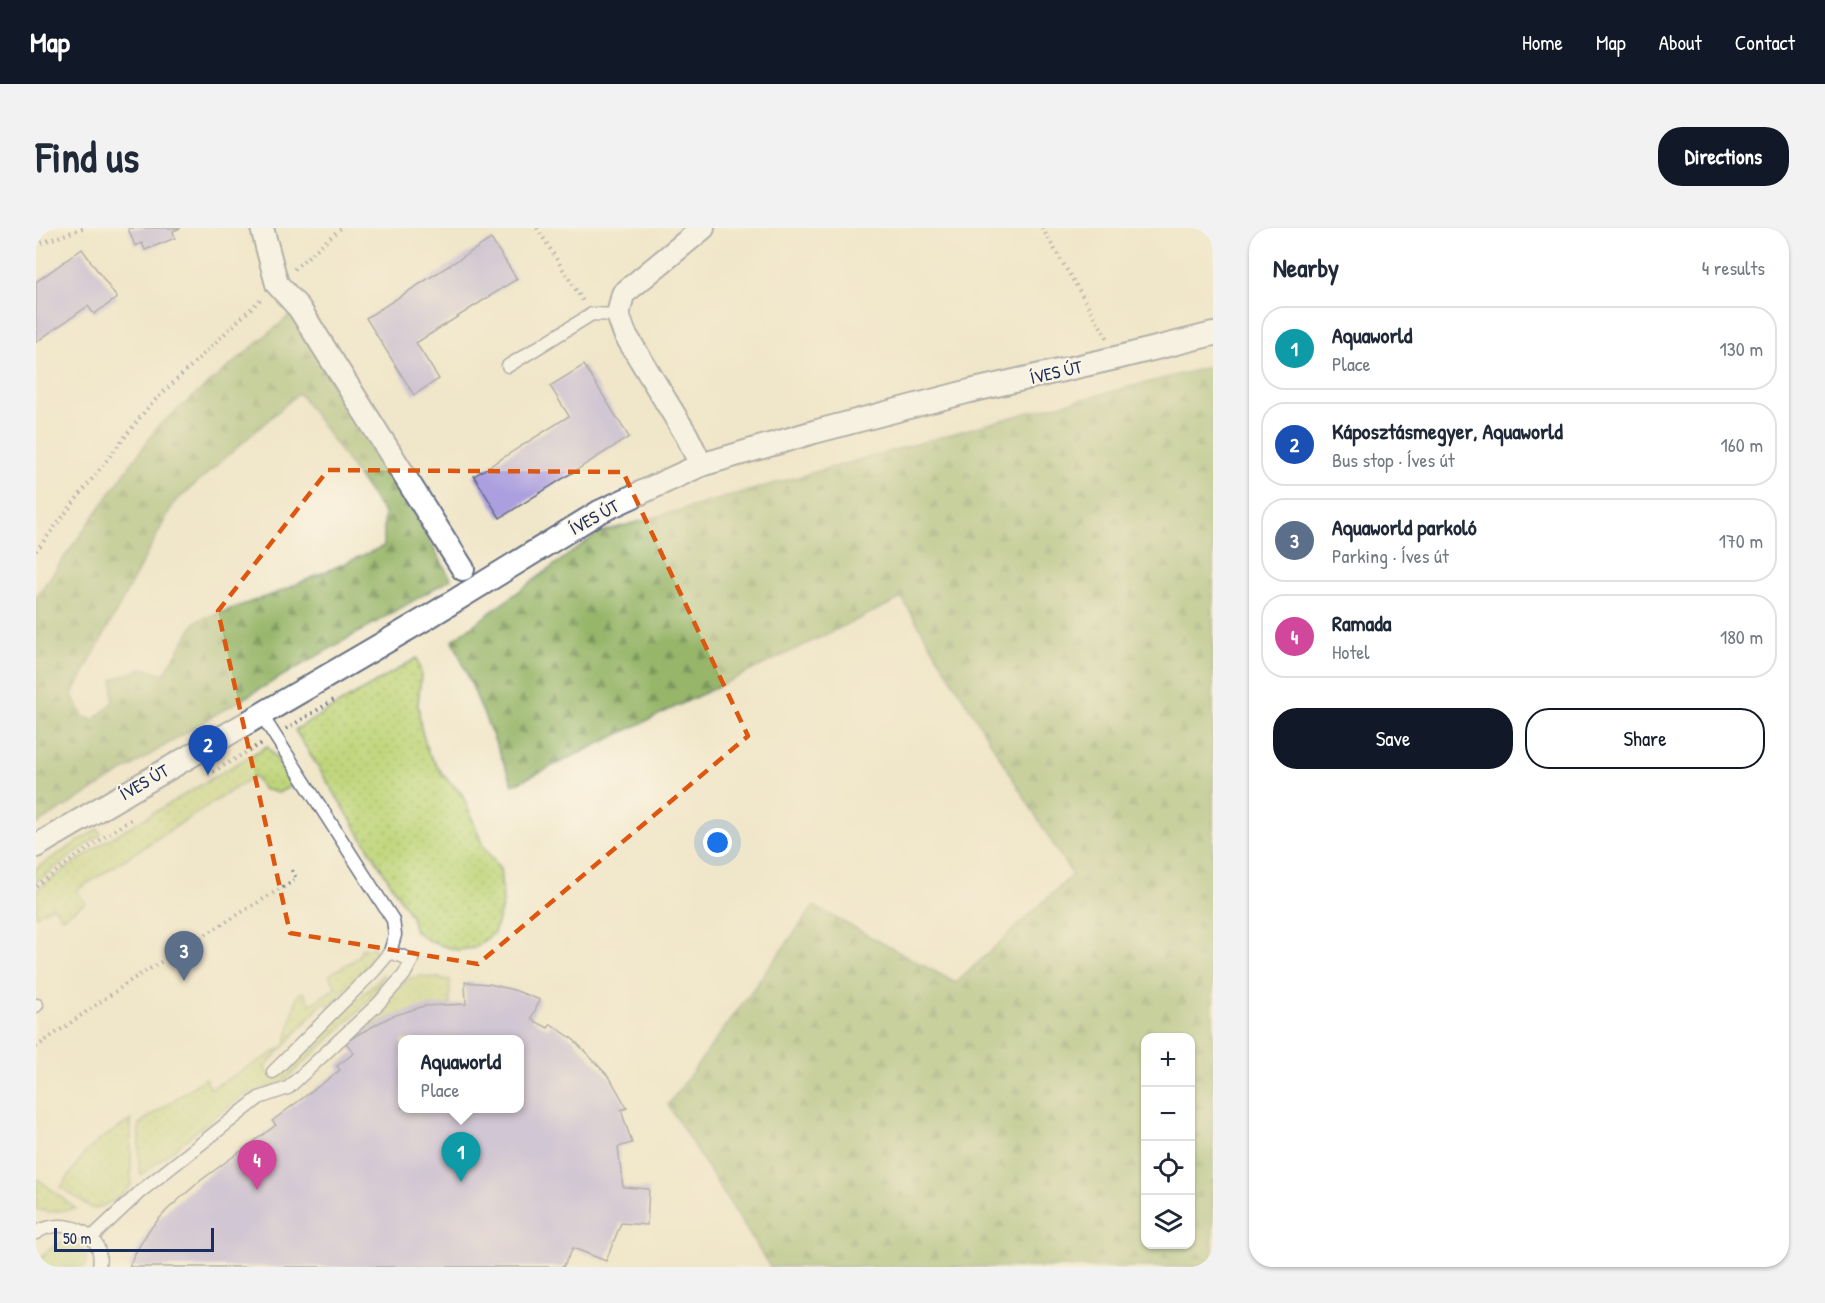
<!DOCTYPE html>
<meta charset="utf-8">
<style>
:root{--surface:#fff;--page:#f2f2f3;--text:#1f2937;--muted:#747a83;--line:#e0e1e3;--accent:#111827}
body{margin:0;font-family:"Patrick Hand",sans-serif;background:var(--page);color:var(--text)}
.controls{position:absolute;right:18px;bottom:18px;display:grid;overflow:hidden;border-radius:12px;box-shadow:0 2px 4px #0004}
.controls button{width:54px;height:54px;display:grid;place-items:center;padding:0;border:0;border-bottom:2px solid var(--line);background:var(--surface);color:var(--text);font:30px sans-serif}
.scale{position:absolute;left:18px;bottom:15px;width:160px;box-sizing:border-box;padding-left:6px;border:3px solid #1b2f5e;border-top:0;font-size:16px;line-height:21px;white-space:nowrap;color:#1b2f5e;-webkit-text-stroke:4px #fcf5e5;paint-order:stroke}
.you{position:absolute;left:682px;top:615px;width:21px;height:21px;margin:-15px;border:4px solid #fff;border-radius:50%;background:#1a73e8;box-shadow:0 0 0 9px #1a73e833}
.badge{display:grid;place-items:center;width:39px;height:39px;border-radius:50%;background:var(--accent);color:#fff;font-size:20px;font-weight:700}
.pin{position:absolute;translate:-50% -50px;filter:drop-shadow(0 2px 3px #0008)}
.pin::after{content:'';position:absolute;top:32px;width:21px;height:18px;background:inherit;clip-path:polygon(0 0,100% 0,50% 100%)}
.popup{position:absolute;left:362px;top:807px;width:126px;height:78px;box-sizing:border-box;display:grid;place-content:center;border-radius:12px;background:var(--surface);filter:drop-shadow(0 2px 4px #0005);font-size:20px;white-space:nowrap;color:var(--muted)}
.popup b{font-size:22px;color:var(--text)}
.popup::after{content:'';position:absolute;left:50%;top:100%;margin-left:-12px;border:12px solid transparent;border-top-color:var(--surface)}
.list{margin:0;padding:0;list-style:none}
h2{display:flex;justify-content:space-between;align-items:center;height:78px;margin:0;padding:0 24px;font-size:26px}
h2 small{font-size:20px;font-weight:400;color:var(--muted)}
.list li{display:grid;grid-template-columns:39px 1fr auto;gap:18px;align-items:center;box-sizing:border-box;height:84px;margin:0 12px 12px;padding:0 12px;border:2px solid var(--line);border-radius:24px}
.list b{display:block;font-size:22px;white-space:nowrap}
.list p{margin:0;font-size:20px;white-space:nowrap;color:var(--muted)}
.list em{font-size:20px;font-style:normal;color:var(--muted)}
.actions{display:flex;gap:12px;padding:18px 24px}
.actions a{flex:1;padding:14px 0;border:2px solid var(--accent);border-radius:24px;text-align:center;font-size:21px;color:var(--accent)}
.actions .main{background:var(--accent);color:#fff}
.icon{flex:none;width:33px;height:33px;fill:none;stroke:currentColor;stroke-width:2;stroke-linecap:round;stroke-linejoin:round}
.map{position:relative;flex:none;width:1177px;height:1039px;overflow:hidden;border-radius:24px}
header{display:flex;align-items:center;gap:36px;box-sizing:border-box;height:84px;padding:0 30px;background:var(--accent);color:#fff}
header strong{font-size:28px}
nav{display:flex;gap:33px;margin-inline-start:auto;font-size:21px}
.intro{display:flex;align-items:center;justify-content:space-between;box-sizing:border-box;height:144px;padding:0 36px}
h1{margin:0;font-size:42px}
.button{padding:15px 27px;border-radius:24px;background:var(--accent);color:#fff;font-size:21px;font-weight:700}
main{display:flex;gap:36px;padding:0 36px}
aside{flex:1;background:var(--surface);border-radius:24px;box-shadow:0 2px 4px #0004}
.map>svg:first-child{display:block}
.grass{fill:url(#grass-dots);stroke:#6d826c;stroke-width:1.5}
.forest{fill:url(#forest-firs);stroke:#597264;stroke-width:1.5;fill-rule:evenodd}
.building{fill:#ab9fdf;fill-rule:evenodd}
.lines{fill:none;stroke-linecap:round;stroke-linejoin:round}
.lane-casing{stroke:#666f83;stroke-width:15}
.street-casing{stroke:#666f83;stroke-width:26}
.path{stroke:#666f83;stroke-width:4;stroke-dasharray:1.5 4.5;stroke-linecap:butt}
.lane{stroke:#fff;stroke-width:12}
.street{stroke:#fff;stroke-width:22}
.marked{fill:none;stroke:#de5710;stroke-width:4.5;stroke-dasharray:12 8;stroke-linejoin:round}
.labels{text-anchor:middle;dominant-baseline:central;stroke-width:4.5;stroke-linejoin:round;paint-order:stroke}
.street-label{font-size:18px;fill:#1b2f5e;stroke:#fcf5e5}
</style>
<header>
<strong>Map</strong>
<nav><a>Home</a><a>Map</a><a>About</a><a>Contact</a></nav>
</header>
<div class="intro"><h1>Find us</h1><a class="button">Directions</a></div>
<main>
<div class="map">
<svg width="1177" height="1039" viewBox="0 0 1177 1039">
<defs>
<pattern id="grass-dots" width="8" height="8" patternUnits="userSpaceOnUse" patternTransform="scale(1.5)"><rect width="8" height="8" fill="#bfd57a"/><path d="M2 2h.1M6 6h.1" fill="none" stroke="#a4b76c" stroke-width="1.8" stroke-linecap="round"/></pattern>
<pattern id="forest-firs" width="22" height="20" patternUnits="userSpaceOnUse" patternTransform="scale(1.5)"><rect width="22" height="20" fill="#97b66a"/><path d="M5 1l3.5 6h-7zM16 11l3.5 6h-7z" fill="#7a945a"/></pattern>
</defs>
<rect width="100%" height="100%" fill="#fcf5e5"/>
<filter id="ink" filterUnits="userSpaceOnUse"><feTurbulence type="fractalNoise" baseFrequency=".0167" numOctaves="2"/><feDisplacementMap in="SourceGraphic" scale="12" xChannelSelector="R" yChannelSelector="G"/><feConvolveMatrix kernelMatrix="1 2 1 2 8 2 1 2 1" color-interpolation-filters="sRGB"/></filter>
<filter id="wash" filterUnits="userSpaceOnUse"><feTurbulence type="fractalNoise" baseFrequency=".008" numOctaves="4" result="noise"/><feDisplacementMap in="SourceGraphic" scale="24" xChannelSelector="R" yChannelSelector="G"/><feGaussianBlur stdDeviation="1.35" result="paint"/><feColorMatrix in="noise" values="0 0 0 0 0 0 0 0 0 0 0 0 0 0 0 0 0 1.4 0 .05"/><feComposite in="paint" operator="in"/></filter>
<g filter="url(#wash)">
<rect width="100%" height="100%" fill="#f0e6c9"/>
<g class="grass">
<path d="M381 430 385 446 382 476 385 500 392 525 408 548 426 566 447 618 464 641 467 675 458 705 438 720 421 722 395 714 379 703 375 688 259 502Z"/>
<path d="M231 518 259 556 242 565 227 561 218 548 41 662 49 675 26 690 17 678 0 688V662L70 613Z"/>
<path d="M62 601 65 606 0 654V640Z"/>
<path d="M338 719 340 726 335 733 293 779 290 775 286 776 228 840 239 850 348 746 338 766 323 783 247 854 203 870 105 947 103 941V896L170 850 174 861 249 818 261 768 267 764 275 776 300 759 293 747 323 729 325 721Z"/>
<path d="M386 748 414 752V777C374 779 355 788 321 807L347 782 358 765 373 750Z"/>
<path d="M95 892V957C85 969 72 977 57 981L25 959 48 926 66 910Z"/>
<path d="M2 951 40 981 12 984 0 981V954Z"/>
<path d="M32 1012C44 1017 53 1024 49 1039H3C7 1023 17 1017 32 1012Z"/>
</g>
<g class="forest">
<path d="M263 80 415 351 182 485 0 597V369L123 197ZM263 165 348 285V318L243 364 160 393 128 446 107 440 77 451V474L58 492 48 489 36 467 138 275Z"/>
<path d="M1177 138V1039H734L632 877 778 678 920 755 1036 647 866 370 477 557 417 412 562 305 994 184ZM1110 810H1154V1016H1110Z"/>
</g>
<g id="blocks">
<g class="building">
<path d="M92 0H145L137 3 139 10 109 22 106 15 99 18Z"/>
<path d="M455 11 481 51 380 115 403 151 378 167 330 90Z"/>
<path d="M46 21 81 70 58 86 52 78 0 114V54Z"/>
<path d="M548 137 593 209 464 290 438 248 533 188 514 158Z"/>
<path d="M429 754 453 756 478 762 504 772 495 791 512 800 515 796 538 812 574 850 591 880 585 882 596 915 582 919 587 959 613 961 611 997 585 995 570 1033 537 1020 527 1039H93L98 1027 113 1002 132 981 164 953 240 897 236 893 304 842 301 838 318 825 310 815 321 807 354 789 388 778 430 776ZM366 812H484V880H366Z"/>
</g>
</g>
</g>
<g filter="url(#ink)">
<use href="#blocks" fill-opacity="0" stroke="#666f83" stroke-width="1.5"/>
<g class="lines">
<defs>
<g id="lane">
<path d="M472 138 556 86 582 87"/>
<path d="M0 778 1 777"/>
<path d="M237 844 338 743 354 724"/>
<path d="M0 1005C19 992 52 997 62 1020 64 1026 64 1033 63 1039"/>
<path d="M55 1010 105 963 223 870 252 860 342 776 368 747 376 732 354 724 359 707 357 692 225 486"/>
</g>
<g id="street">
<path d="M226 0 241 56 263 80 427 341"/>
<path d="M665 237 651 208 589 106 582 87 587 66 667 0"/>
<path d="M0 618 394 388 563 284 665 237 778 204 934 163 1084 129 1177 106"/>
</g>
</defs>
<use href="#lane" class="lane-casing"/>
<use href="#street" class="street-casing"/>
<g class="path">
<path d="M501 0 547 73"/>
<path d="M1006 0 1072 111"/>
<path d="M0 17 47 0"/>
<path d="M258 41 305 0"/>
<path d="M0 323 113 178 226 70"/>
<path d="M250 501 298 472"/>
<path d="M172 547 226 515"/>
<path d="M0 658 68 609 97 590"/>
<path d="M0 819 97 751 260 651 256 642"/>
</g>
<use href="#lane" class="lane"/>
<use href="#street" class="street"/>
</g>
</g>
<path d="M0 0H1177V1039H0ZM292 242 587 244 712 508 442 736 254 705 182 383Z" fill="#f0e6c9" fill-opacity=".55" fill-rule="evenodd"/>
<path class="marked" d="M292 242 587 244 712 508 442 736 254 705 182 383Z"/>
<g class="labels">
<g class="street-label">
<text transform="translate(1020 144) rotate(-13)">ÍVES ÚT</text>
<text transform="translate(558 289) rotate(-29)">ÍVES ÚT</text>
<text transform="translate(108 554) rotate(-30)">ÍVES ÚT</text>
</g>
</g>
</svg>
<div class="controls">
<button>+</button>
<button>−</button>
<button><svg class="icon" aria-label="locate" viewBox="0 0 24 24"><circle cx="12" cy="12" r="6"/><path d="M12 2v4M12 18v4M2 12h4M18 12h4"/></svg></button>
<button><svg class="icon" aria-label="layers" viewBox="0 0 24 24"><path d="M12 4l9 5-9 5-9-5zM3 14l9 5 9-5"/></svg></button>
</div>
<div class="scale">50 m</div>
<div class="you"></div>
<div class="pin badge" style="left:425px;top:954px;background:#0f9aa8">1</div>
<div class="popup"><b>Aquaworld</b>Place</div>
<div class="pin badge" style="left:172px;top:547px;background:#1a4fb4">2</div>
<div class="pin badge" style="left:148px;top:753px;background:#5c6f8a">3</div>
<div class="pin badge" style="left:221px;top:962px;background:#d1479c">4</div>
</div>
<aside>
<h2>Nearby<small>4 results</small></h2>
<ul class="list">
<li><span class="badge" style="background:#0f9aa8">1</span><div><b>Aquaworld</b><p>Place</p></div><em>130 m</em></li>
<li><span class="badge" style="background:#1a4fb4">2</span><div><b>Káposztásmegyer, Aquaworld</b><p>Bus stop · Íves út</p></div><em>160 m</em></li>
<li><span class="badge" style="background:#5c6f8a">3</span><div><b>Aquaworld parkoló</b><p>Parking · Íves út</p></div><em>170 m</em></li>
<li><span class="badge" style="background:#d1479c">4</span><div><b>Ramada</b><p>Hotel</p></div><em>180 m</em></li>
</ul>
<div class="actions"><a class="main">Save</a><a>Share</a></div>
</aside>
</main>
